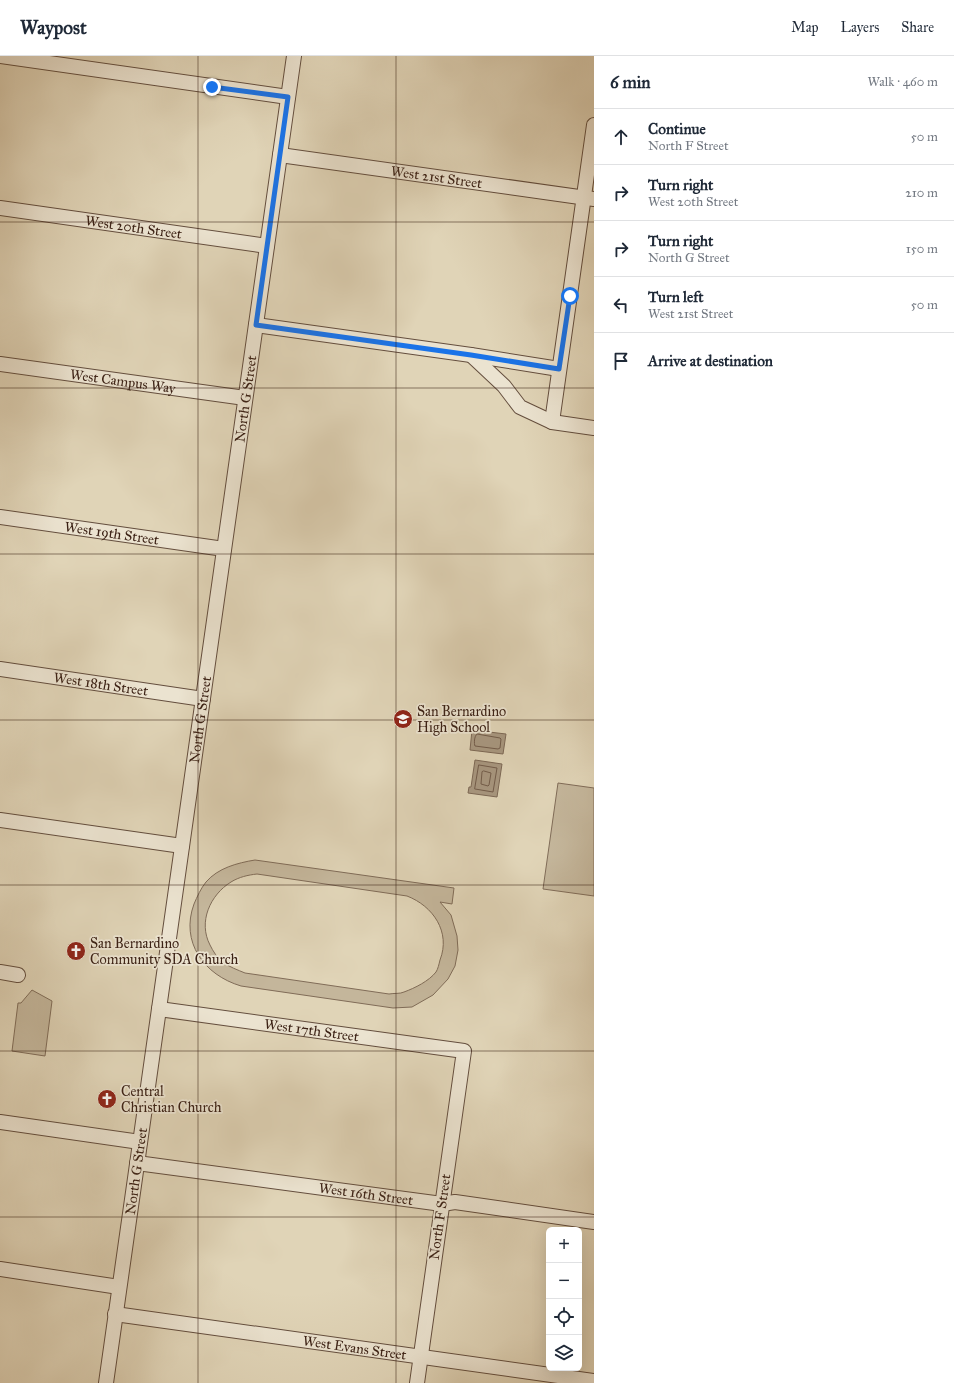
<!DOCTYPE html>
<meta charset="utf-8">
<style>
:root{--surface:#fff;--page:#f6f6f7;--text:#1f2937;--muted:#747a83;--line:#e0e1e3}
body{margin:0;font-family:"IM FELL Great Primer",serif;background:var(--page);color:var(--text)}
.controls{position:absolute;right:12px;bottom:12px;display:grid;overflow:hidden;border-radius:6px;box-shadow:0 4px 16px #0002}
.controls button{width:36px;height:36px;display:grid;place-items:center;padding:0;border:0;border-bottom:1px solid var(--line);background:var(--surface);color:var(--text);font:20px sans-serif}
.stop{position:absolute;width:12px;height:12px;margin:-9px;border:3px solid #1a73e8;border-radius:50%;background:#fff}
.stop.end{background:#1a73e8;border-color:#fff;box-shadow:0 1px 4px #0008}
.list{margin:0;padding:0;list-style:none}
h2{display:flex;justify-content:space-between;align-items:center;height:52px;margin:0;padding:0 16px;font-size:17px}
h2 small{font-size:13px;font-weight:400;color:var(--muted)}
.list li{display:grid;grid-template-columns:26px 1fr auto;gap:12px;align-items:center;box-sizing:border-box;height:56px;padding:0 16px;border-top:1px solid var(--line)}
.list b{display:block;font-size:15px;white-space:nowrap}
.list p{margin:0;font-size:13px;white-space:nowrap;color:var(--muted)}
.list em{font-size:13px;font-style:normal;color:var(--muted)}
.icon{flex:none;width:22px;height:22px;fill:none;stroke:currentColor;stroke-width:2;stroke-linecap:round;stroke-linejoin:round}
.map{position:relative;flex:none;width:594px;height:1327px;overflow:hidden}
header{display:flex;align-items:center;gap:24px;box-sizing:border-box;height:56px;padding:0 20px;background:var(--surface);border-bottom:1px solid var(--line)}
header strong{font-size:19px}
nav{display:flex;gap:22px;margin-inline-start:auto;font-size:14px}
main{display:flex}
aside{flex:1;background:var(--surface)}
.map>svg:first-child{display:block}
.green{fill:#c4b69b;stroke:#806c58;fill-rule:evenodd}
.water{fill:#a89780;stroke:#7c6855}
.lines{fill:none;stroke-linecap:round;stroke-linejoin:round}
.shore{stroke:#725c4a;stroke-width:1}
.minor-casing{stroke:#644e3e;stroke-width:16}
.minor{stroke:#ebe3d0;stroke-width:14}
.route{stroke:#1a73e8;stroke-width:5}
.grid{fill:none;stroke:#3b2115;stroke-width:1;stroke-opacity:0.55}
.labels{text-anchor:middle;dominant-baseline:central;stroke-width:3.5;stroke-linejoin:round;paint-order:stroke}
.street-label{font-size:14px;fill:#3b2115;stroke:#ebe3d0}
.poi-label{font-size:14px;fill:#3b2115;stroke:#ebe3d0;text-anchor:start}
</style>
<header>
<strong>Waypost</strong>
<nav><a>Map</a><a>Layers</a><a>Share</a></nav>
</header>
<main>
<div class="map">
<svg width="594" height="1327" viewBox="0 0 594 1327">
<rect width="100%" height="100%" fill="#e0d4b7"/>
<filter id="stains"><feTurbulence type="fractalNoise" baseFrequency=".005" numOctaves="4"/><feColorMatrix values="0 0 0 0 .2 0 0 0 0 .09 0 0 0 0 .02 0 0 0 .5 -.17"/></filter>
<radialGradient id="worn" r=".72"><stop offset=".6" stop-color="#630" stop-opacity="0"/><stop offset="1" stop-color="#630" stop-opacity=".3"/></radialGradient>
<g class="green">
<path d="M558 727 594 732V840L543 833Z"/>
<path d="M255 804 454 832 452 848 440 846 451 859 457 880 458 894 455 910 448 923 433 939 412 951 393 952 241 930C204 919 180 886 194 848 197 841 201 832 206 826 218 812 237 807 255 804ZM257 818 407 840C433 850 451 876 440 904 439 908 438 913 436 916 429 925 415 932 404 936 400 938 394 937 389 938L245 917C238 914 229 911 223 906 217 902 213 895 210 889 198 866 210 839 231 826 239 821 248 819 257 818Z"/>
<path d="M32 934 52 945 45 1000 12 995 18 947H21Z"/>
</g>
<g class="water">
<path d="M472 674 506 678 503 698 470 694Z"/>
<path d="M475 704 502 708 497 741 468 737 469 731H471Z"/>
</g>
<g class="lines">
<g class="shore">
<path d="M477 678 500 682 501 683 500 692 498 693 475 690C474 688 474 680 477 678Z"/>
<path d="M479 709 497 712 493 736 475 733Z"/>
<path d="M484 715 491 717 489 729 488 730 481 728 482 716Z"/>
</g>
<defs>
<g id="minor">
<path d="M0 0 288 41"/>
<path id="s1" d="M280 99 594 143"/>
<path id="s2" d="M0 152 267 190"/>
<path d="M256 269 471 299 559 313"/>
<path d="M471 299 504 330 520 351 552 366 594 372"/>
<path id="s3" d="M0 308 245 342"/>
<path d="M552 366 594 69"/>
<path id="s4" d="M0 461 224 493"/>
<path id="s5" d="M0 613 203 643"/>
<path d="M0 764 182 790"/>
<path d="M0 916 18 919"/>
<path id="s6" d="M159 953 464 995 417 1327"/>
<path d="M0 1066 140 1086"/>
<path id="s7" d="M137 1107 442 1148 455 1146 594 1166"/>
<path d="M0 1213 119 1231"/>
<path id="s8" d="M115 1258 594 1325"/>
<path id="s9" d="M106 1327 294 0"/>
</g>
</defs>
<use href="#minor" class="minor-casing"/>
<use href="#minor" class="minor"/>
</g>
<g class="lines">
<path class="route" d="M212 31 288 41 256 269 471 299 559 313 570 240"/>
</g>
<path class="grid" d="M198 0V1327M396 0V1327M0 166H594M0 332H594M0 498H594M0 664H594M0 829H594M0 995H594M0 1161H594"/>
<defs>
<symbol id="school-disc" viewBox="-11 -11 22 22"><circle r="9.5" fill="#8f2418" stroke="#ebe3d0"/><path d="M0-5L7-2L0 1L-7-2ZM-4 1L0 2.5L4 1V4Q0 6-4 4Z" fill="#fff"/></symbol>
<symbol id="church-disc" viewBox="-11 -11 22 22"><circle r="9.5" fill="#8f2418" stroke="#ebe3d0"/><path d="M-1.2-6h2.4v3.5h3.3v2.4h-3.3V6h-2.4V-.1h-3.3v-2.4h3.3Z" fill="#fff"/></symbol>
</defs>
<g fill-rule="evenodd">
<use href="#school-disc" x="392" y="652" width="22" height="22"/>
<use href="#church-disc" x="65" y="884" width="22" height="22"/>
<use href="#church-disc" x="96" y="1032" width="22" height="22"/>
</g>
<g class="labels">
<g class="street-label">
<text stroke="none"><textPath href="#s1" startOffset="158">West 21st Street</textPath></text>
<text stroke="none"><textPath href="#s2" startOffset="135">West 20th Street</textPath></text>
<text stroke="none"><textPath href="#s3" startOffset="124">West Campus Way</textPath></text>
<text stroke="none"><textPath href="#s9" startOffset="994">North G Street</textPath></text>
<text stroke="none"><textPath href="#s4" startOffset="113">West 19th Street</textPath></text>
<text stroke="none"><textPath href="#s5" startOffset="102">West 18th Street</textPath></text>
<text stroke="none"><textPath href="#s9" startOffset="670">North G Street</textPath></text>
<text stroke="none"><textPath href="#s6" startOffset="154">West 17th Street</textPath></text>
<text stroke="none"><textPath href="#s9" startOffset="214">North G Street</textPath></text>
<text stroke="none"><textPath href="#s7" startOffset="231">West 16th Street</textPath></text>
<text transform="translate(440 1161) rotate(-82)">North F Street</text>
<text stroke="none"><textPath href="#s8" startOffset="242">West Evans Street</textPath></text>
</g>
<g class="poi-label">
<text x="417" y="655">San Bernardino<tspan x="417" dy="16">High School</tspan></text>
<text x="90" y="887">San Bernardino<tspan x="90" dy="16">Community SDA Church</tspan></text>
<text x="121" y="1035">Central<tspan x="121" dy="16">Christian Church</tspan></text>
</g>
</g>
<rect width="100%" height="100%" filter="url(#stains)"/>
<rect width="100%" height="100%" fill="url(#worn)"/>
</svg>
<div class="controls">
<button>+</button>
<button>−</button>
<button><svg class="icon" aria-label="locate" viewBox="0 0 24 24"><circle cx="12" cy="12" r="6"/><path d="M12 2v4M12 18v4M2 12h4M18 12h4"/></svg></button>
<button><svg class="icon" aria-label="layers" viewBox="0 0 24 24"><path d="M12 4l9 5-9 5-9-5zM3 14l9 5 9-5"/></svg></button>
</div>
<div class="stop" style="left:570px;top:240px"></div>
<div class="stop end" style="left:212px;top:31px"></div>
</div>
<aside>
<h2>6 min<small>Walk · 460 m</small></h2>
<ul class="list">
<li><svg class="icon" aria-label="ahead" viewBox="0 0 24 24"><path d="M12 20V5M6 11l6-6 6 6"/></svg><div><b>Continue</b><p>North F Street</p></div><em>50 m</em></li>
<li><svg class="icon" aria-label="right" viewBox="0 0 24 24"><path d="M7 20v-9h11M14 6l5 5-5 5"/></svg><div><b>Turn right</b><p>West 20th Street</p></div><em>210 m</em></li>
<li><svg class="icon" aria-label="right" viewBox="0 0 24 24"><path d="M7 20v-9h11M14 6l5 5-5 5"/></svg><div><b>Turn right</b><p>North G Street</p></div><em>150 m</em></li>
<li><svg class="icon" aria-label="left" viewBox="0 0 24 24"><path d="M17 20v-9H6M10 6l-5 5 5 5"/></svg><div><b>Turn left</b><p>West 21st Street</p></div><em>50 m</em></li>
<li><svg class="icon" aria-label="arrive" viewBox="0 0 24 24"><path d="M6 21V4h12l-3 4 3 4H6"/></svg><div><b>Arrive at destination</b></div></li>
</ul>
</aside>
</main>
